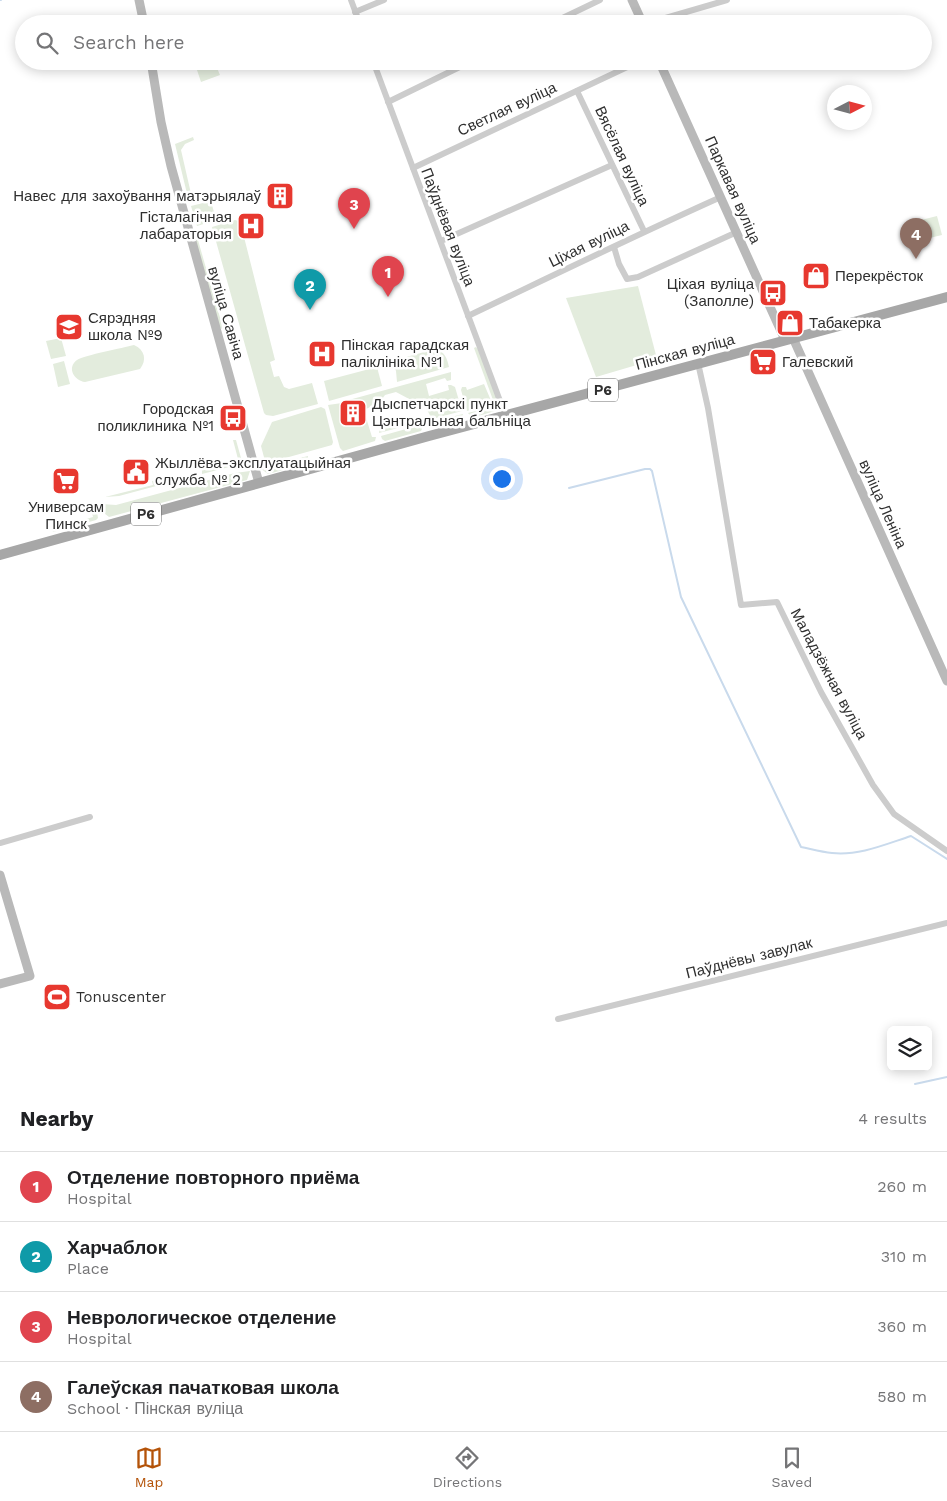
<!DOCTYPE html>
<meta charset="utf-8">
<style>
:root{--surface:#fff;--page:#f6f6f6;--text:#202124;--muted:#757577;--line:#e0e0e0;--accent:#b45309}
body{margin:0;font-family:"Work Sans",sans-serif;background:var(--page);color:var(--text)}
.controls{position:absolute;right:15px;bottom:15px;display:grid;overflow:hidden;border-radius:8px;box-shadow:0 2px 12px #0003}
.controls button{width:45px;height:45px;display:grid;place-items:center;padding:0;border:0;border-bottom:1px solid var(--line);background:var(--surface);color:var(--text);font:25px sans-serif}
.compass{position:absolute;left:827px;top:85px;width:45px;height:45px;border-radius:50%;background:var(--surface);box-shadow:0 2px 12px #0003;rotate:84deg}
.you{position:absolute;left:501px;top:478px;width:18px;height:18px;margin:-12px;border:4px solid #fff;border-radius:50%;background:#1a73e8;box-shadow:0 0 0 8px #1a73e833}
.badge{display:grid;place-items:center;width:32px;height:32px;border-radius:50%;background:var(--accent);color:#fff;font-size:16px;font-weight:700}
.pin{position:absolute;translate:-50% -41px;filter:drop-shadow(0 1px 2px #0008)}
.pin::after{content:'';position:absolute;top:26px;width:18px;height:15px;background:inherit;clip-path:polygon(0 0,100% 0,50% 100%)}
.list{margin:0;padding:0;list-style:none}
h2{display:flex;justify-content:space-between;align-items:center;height:65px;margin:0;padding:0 20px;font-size:21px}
h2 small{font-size:16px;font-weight:400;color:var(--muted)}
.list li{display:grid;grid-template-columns:32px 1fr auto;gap:15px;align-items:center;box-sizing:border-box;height:70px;padding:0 20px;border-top:1px solid var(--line)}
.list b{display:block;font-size:19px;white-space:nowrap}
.list p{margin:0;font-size:16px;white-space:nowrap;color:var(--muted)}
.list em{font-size:16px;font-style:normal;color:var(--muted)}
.icon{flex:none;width:28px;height:28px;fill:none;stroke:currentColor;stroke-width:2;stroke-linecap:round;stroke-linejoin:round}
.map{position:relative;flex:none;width:947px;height:1086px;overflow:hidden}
.search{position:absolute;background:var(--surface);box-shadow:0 2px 12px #0003;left:15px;right:15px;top:15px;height:55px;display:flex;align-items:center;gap:12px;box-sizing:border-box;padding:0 18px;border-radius:28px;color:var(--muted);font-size:19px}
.sheet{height:345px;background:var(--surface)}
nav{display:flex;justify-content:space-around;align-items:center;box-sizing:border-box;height:70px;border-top:1px solid var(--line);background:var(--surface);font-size:14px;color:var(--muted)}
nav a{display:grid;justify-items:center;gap:2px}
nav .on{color:var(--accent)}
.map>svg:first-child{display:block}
.green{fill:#e3ecdd}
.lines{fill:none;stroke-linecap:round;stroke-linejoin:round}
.stream{stroke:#c9daec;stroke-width:2}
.street{stroke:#ccc;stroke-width:6}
.secondary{stroke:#b9b9b9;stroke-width:9}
.primary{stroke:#a7a7a7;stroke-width:10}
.labels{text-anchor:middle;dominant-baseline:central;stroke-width:5;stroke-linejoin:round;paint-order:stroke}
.shield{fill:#fff;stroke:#6d6d6d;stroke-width:1}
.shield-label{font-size:14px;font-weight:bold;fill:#2f2f2f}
.street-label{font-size:15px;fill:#2f2f2f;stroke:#fff}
.poi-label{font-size:15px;fill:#2f2f2f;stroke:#fff;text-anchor:start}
</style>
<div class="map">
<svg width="947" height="1086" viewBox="0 0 947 1086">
<rect width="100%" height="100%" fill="#fff"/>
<g class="green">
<path d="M211 61H214L220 75 201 82 196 67Z"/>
<path d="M193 137 194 140 185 144 181 150 192 198 189 202 175 144Z"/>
<path d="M211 201 216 220 197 226 191 206Z"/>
<path d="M937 216 942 235 909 243 905 224Z"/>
<path d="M235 220 238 221 242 229 275 360 270 362 274 377 279 376 284 387 289 389 312 383 318 404 273 416 266 415 264 413 212 227Z"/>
<path d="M196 233 221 321 222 329 219 327 194 236Z"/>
<path d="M638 286 657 359 596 377 566 298Z"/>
<path d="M61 338 66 356 51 359 46 341Z"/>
<path d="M134 345C145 350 147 360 140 369L85 382C75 381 66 368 77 360 85 355 123 348 134 345Z"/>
<path d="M476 347 478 349 498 401 493 400 474 348Z"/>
<path d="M435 349C445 351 447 359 449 367L397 382 396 371 392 361Z"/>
<path d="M64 361 70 384 58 387 53 364Z"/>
<path d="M377 367 382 386 329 401 324 381Z"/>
<path d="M451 372V380L447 381 445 378 426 384 429 396 449 390 448 385H451L455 387 462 411 432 419 426 408 396 392 385 395 379 403 366 409 345 401Z"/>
<path d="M484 384 492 403 467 411 461 390 462 387H466L467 390Z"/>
<path d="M342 403 364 411 372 437H376L375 441 343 451 340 448 328 405Z"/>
<path d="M499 404 498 410 472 418 468 413Z"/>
<path d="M321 407 325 409 333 442 332 445 271 462 265 461 261 446 272 422Z"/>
<path d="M463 414 461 421 437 428 430 422Z"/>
<path d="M420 416 424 421 379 433 380 427Z"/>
<path d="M424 424 421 431 385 441 382 439 381 436Z"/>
<path d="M233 440H236L241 458 233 466 202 474V468L206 465 208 469 238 459Z"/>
<path d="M308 456V460L298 466 268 474 260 468Z"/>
<path d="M250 471 247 480 109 517 104 513 102 504 116 505 235 473Z"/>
<path d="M170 478 171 482 119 496 105 497 153 485 152 481Z"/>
<path d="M97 512 98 518 96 520 53 532 52 529 93 517 92 513Z"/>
</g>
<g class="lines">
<g class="stream">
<path d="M0 0H1"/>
<path d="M569 488 645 469H650L652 471 681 597 801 847C811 849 821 852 832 853 859 856 886 844 911 836L947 859"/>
<path d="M915 1084 947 1077"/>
</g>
<g class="street">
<path d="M351 0 360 24"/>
<path d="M355 12 384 0"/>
<path d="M550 24 600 0"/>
<path d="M645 24 727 0"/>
<path d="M373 61 506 417"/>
<path d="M577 91 644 231"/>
<path d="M388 102 472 61"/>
<path d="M413 168 640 61"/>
<path d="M441 241 612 165"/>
<path d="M614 247 619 264 627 279 638 277 737 232"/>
<path d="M468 316C552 276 636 235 721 197"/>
<path d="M698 363 708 408 741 605 777 602 821 692 873 785 894 814 947 851"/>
<path d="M0 843 90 817"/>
<path d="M558 1019 947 923"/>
</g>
<g class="secondary">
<path d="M139 0 144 24"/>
<path d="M632 0 643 24"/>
<path d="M151 61 161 122 171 166 259 483"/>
<path d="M659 61 785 340"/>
<path d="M793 338 947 681"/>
<path d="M0 875 30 976 0 984"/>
</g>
<path class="primary" d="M0 555 429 436 947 297"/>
</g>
<defs>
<symbol id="building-square" viewBox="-11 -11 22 22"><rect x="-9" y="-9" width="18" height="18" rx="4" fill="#e7382f" stroke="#fff"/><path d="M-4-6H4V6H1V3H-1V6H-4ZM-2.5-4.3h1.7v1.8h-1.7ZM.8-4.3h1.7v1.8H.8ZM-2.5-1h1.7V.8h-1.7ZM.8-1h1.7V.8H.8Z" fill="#fff"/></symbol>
<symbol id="hospital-square" viewBox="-11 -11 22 22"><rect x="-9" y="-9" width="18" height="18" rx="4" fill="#e7382f" stroke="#fff"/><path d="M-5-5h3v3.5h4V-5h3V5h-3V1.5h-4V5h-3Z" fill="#fff"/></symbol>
<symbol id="shop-square" viewBox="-11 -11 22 22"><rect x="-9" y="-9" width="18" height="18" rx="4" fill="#e7382f" stroke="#fff"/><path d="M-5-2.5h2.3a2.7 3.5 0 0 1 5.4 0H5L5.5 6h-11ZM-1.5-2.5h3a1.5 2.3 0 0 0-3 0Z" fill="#fff"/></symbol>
<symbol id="bus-square" viewBox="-11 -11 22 22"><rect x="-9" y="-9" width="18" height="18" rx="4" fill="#e7382f" stroke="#fff"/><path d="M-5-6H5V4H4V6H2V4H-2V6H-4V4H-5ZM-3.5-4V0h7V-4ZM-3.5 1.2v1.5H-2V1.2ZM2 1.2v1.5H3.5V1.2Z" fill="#fff"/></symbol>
<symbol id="school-square" viewBox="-11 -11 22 22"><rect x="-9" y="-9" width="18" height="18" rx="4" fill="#e7382f" stroke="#fff"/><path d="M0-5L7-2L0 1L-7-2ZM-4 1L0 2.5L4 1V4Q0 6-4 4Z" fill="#fff"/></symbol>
<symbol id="supermarket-square" viewBox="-11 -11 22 22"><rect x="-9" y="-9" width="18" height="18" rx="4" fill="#e7382f" stroke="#fff"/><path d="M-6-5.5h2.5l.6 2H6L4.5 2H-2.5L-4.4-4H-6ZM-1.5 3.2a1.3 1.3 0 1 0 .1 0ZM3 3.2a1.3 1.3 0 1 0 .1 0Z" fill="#fff"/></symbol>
<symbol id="civic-square" viewBox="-11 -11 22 22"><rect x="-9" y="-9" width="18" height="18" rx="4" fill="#e7382f" stroke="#fff"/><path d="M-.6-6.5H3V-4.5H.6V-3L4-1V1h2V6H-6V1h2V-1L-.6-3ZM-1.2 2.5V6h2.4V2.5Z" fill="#fff"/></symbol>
<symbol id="stadium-square" viewBox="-11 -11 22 22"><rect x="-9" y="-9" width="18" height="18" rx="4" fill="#e7382f" stroke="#fff"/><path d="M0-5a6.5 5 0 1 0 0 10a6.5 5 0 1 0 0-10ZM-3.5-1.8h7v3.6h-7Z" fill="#fff"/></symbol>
</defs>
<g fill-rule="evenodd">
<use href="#building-square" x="264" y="180" width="32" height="32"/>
<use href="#hospital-square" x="235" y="210" width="32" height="32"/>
<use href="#shop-square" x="800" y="260" width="32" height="32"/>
<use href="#bus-square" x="757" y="277" width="32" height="32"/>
<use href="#shop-square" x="774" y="307" width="32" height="32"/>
<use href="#school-square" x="53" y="311" width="32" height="32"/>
<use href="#hospital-square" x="306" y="338" width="32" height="32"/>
<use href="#supermarket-square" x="747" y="346" width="32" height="32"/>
<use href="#building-square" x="337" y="397" width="32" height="32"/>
<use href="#bus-square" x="217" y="402" width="32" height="32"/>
<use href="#civic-square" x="120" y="456" width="32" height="32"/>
<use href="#supermarket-square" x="50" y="465" width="32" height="32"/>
<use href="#stadium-square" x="41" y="981" width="32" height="32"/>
</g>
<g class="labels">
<g class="shield">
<rect x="588" y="378.5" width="30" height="23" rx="4"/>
<rect x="131" y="502.5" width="30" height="23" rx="4"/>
</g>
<g class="shield-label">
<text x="603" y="390">Р6</text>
<text x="146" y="514">Р6</text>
</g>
<g class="street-label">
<text transform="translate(507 109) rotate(-25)">Светлая вуліца</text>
<text transform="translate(622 156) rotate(65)">Вясёлая вуліца</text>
<text transform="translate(733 190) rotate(66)">Паркавая вуліца</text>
<text transform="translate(448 227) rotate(69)">Паўднёвая вуліца</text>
<text transform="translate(589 244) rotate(-26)">Ціхая вуліца</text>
<text transform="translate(226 313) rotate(74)">вуліца Савіча</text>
<text transform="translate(685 352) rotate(-15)">Пінская вуліца</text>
<text transform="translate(883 504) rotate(66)">вуліца Леніна</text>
<text transform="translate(829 674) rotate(62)">Маладзёжная вуліца</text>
<text transform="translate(749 958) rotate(-14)">Паўднёвы завулак</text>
</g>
<g class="poi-label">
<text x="261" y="196" text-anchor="end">Навес для захоўвання матэрыялаў</text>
<text x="232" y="217" text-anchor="end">Гісталагічная<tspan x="232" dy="17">лабараторыя</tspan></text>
<text x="835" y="276">Перекрёсток</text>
<text x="754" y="284" text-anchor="end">Ціхая вуліца<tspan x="754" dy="17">(Заполле)</tspan></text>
<text x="88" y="318">Сярэдняя<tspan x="88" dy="17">школа №9</tspan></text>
<text x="809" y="323">Табакерка</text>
<text x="341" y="345">Пінская гарадская<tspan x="341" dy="17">паліклініка №1</tspan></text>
<text x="782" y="362">Галевский</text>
<text x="372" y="404">Дыспетчарскі пункт<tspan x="372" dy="17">Цэнтральная бальніца</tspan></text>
<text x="214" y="409" text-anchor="end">Городская<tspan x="214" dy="17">поликлиника №1</tspan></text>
<text x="155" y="463">Жыллёва-эксплуатацыйная<tspan x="155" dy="17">служба № 2</tspan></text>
<text x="66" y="507" text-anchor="middle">Универсам<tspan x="66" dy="17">Пинск</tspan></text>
<text x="76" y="997">Tonuscenter</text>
</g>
</g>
</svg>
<div class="controls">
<button><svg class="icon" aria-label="layers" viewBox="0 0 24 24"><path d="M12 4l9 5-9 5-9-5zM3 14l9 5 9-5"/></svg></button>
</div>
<svg class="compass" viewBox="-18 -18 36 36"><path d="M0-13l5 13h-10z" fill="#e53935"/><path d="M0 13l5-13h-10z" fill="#757577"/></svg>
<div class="you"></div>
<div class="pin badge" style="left:388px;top:297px;background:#e0444e">1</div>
<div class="pin badge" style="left:310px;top:310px;background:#0f9aa8">2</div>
<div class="pin badge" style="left:354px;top:229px;background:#e0444e">3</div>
<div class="pin badge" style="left:916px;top:259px;background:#8d6e63">4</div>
<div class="search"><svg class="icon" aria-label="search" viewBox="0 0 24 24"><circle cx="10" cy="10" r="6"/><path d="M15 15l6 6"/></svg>Search here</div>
</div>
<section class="sheet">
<h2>Nearby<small>4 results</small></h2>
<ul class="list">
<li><span class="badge" style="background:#e0444e">1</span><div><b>Отделение повторного приёма</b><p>Hospital</p></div><em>260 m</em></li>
<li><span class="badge" style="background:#0f9aa8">2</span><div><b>Харчаблок</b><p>Place</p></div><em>310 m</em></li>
<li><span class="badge" style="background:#e0444e">3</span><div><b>Неврологическое отделение</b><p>Hospital</p></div><em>360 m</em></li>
<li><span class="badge" style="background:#8d6e63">4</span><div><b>Галеўская пачатковая школа</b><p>School · Пінская вуліца</p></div><em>580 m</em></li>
</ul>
</section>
<nav>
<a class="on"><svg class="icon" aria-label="map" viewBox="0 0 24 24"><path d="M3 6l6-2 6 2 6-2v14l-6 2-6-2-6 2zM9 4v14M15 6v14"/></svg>Map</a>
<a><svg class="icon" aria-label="directions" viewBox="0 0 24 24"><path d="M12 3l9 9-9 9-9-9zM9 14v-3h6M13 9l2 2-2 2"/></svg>Directions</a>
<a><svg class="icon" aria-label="saved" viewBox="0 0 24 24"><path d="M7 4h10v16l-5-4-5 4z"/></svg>Saved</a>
</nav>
